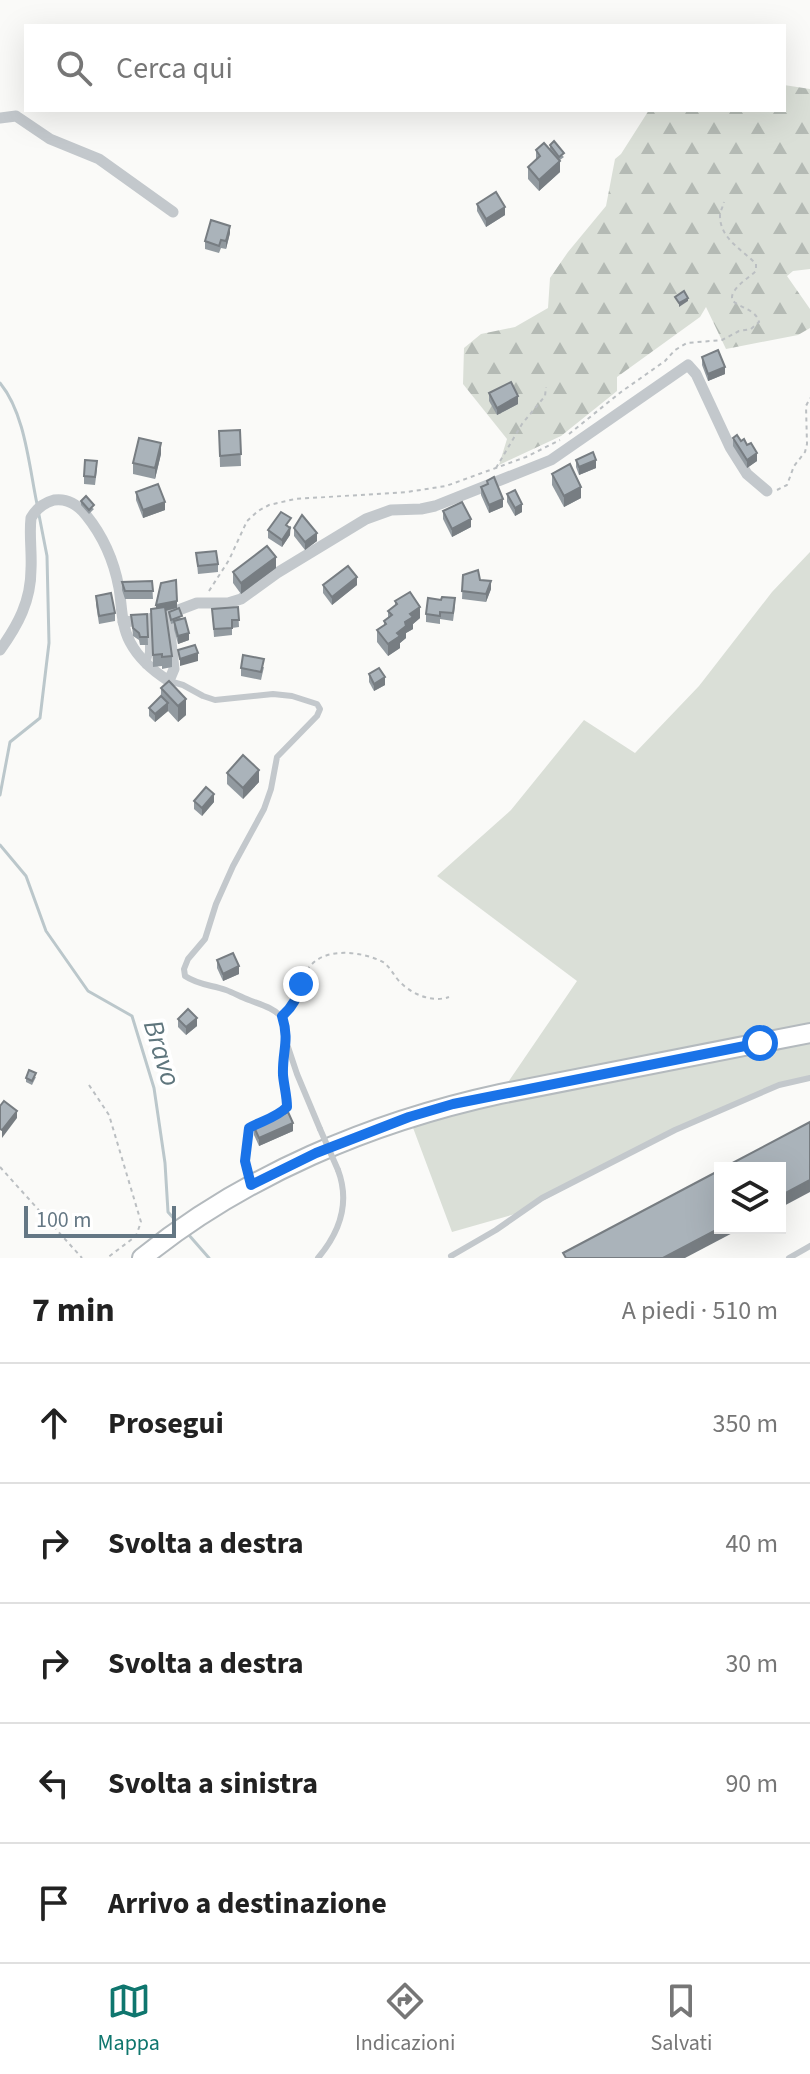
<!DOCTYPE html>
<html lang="it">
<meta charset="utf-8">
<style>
:root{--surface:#fff;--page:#f6f6f6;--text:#222;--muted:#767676;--line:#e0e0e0;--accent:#0f766e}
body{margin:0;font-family:"Source Sans 3",sans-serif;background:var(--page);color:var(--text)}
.controls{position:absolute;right:24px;bottom:24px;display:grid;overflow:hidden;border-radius:0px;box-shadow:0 8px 32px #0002}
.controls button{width:72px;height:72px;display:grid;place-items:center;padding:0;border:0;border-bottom:2px solid var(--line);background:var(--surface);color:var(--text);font:40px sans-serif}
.scale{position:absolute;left:24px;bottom:20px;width:152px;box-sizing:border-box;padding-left:8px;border:4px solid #647784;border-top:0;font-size:22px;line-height:28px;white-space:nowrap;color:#647784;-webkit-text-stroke:6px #fff;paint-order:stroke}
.stop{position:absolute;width:24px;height:24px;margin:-18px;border:6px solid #1a73e8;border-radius:50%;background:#fff}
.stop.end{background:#1a73e8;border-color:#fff;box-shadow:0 2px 8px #0008}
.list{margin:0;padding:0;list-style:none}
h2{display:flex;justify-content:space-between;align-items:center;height:104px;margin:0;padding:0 32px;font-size:34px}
h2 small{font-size:26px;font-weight:400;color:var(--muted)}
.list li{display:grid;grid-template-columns:52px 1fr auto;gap:24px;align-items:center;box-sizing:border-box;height:120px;padding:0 32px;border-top:2px solid var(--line)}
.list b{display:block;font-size:30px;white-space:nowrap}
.list em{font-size:26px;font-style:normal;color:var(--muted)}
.icon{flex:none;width:44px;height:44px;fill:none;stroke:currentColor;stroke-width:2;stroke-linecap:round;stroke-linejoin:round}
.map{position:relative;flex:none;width:810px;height:1258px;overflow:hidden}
.search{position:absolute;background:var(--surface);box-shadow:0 8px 32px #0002;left:24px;right:24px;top:24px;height:88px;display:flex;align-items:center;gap:20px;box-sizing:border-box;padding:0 28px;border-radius:0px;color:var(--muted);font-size:30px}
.sheet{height:704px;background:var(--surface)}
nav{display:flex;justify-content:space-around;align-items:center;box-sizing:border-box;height:112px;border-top:2px solid var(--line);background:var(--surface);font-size:22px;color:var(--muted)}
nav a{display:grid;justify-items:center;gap:4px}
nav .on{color:var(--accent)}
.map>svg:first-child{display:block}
.grass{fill:#dadfd7}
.forest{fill:url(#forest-firs)}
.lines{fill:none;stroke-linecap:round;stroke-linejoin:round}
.stream{stroke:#bbc7cb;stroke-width:3}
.primary-casing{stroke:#b4babe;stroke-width:22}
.path{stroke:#bbbfc2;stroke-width:2;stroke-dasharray:4 4;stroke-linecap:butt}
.service{stroke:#c3c8cc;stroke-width:6}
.pedestrian{stroke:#c3c8cc;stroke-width:8}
.minor{stroke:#c3c8cc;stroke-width:11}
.primary{stroke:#fff;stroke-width:18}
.service-bridge{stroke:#c3c8cc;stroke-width:6}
.wall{fill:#929aa0}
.shaded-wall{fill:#777d82}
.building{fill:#aab3ba;stroke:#777d82;stroke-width:2}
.route{stroke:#1a73e8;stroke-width:10}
.labels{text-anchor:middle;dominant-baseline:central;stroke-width:8;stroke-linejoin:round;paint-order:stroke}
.water-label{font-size:28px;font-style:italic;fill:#5f767d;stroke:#fff}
</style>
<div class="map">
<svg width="810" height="1258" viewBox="0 0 810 1258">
<defs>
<pattern id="forest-firs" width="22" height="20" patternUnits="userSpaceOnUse" patternTransform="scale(2)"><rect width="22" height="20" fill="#dadfd7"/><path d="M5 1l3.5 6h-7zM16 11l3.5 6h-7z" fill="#b4bab4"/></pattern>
</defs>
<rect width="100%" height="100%" fill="#fafaf8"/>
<path class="grass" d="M810 552V1078L779 1085 675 1130 522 1212 452 1232 409 1117 500 1094 577 981 437 876 511 810 584 720 635 753 699 686 772 592Z"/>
<path class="forest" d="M784 85 810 89V269L793 271 787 276 810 309V328L798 335 726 349 706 307 700 317 617 377V391L561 436 499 465 507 439 463 384 464 348 481 334 515 327 548 308 550 278 568 252 606 206 615 159 621 154 649 110H784Z"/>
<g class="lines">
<g class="stream">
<path d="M0 383C25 413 29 466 37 504"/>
<path d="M0 795 10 742 40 718 49 643 47 556 39 515"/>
<path d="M0 845 26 876 46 931 88 991 132 1016 154 1088 165 1163 168 1212 177 1222"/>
<path d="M188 1234 209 1258"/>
</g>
<defs>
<path id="primary" d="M142 1258C245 1175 371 1122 500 1094L810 1033"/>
</defs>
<use href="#primary" class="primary-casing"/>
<g class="path">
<path d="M569 434 621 392 665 361 675 350 687 343 722 340 739 331 751 329 759 322C755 304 722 308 735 290 740 283 749 277 756 271V264C743 250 720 239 720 216 720 211 723 207 724 202"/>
<path d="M496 468 522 424 545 396 546 387"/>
<path d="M777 490 787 485 794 466 805 452 807 444 806 406 810 398"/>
<path d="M209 591 229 560 247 521 258 511 269 505 295 499 407 492 446 486 526 457 560 440"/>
<path d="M286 1013C300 999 298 978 312 964 329 947 363 952 383 962 390 967 393 974 399 981 411 994 432 1003 449 997"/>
<path d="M89 1085 109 1115 141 1222 136 1236 107 1258"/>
<path d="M0 1167 82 1258"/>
</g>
<g class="service">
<path d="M169 681 183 685 203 696 215 700 273 694 292 696 317 704 320 709 317 716 277 757 271 789 264 809 233 866 216 904 205 939 188 959 184 969 185 976C198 985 212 985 226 990 234 993 241 997 249 1000 275 1010 289 1012 287 1046 286 1052 284 1058 283 1064 282 1079 287 1093 287 1107 276 1118 261 1121 249 1128L245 1161 251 1183"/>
<path d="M288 1047 297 1074 320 1129"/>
<path d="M451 1256 496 1230 542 1198 675 1130 779 1085 810 1078"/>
<path d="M318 1258C340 1232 350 1202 338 1170"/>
<path d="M789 1258 810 1246"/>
</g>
<path class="pedestrian" d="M146 665 149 652V618"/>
<g class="minor">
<path d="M0 118 16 116 50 139 99 159 173 212"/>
<path d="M123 622 144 620 168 614 197 603H228L241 599 277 573 366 519 391 510 421 509 435 506 551 460 688 365 696 374 730 447 747 474 767 491"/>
<path d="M0 650C18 625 31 601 31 569 32 552 29 535 31 518 36 509 43 503 54 500 68 498 78 505 86 515 103 536 114 561 119 588 122 606 121 625 130 642 139 659 153 671 169 681L174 669 168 614"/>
</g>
<use href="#primary" class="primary"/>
<path class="service-bridge" d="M320 1129 338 1170"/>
</g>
<g class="wall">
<path d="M550 145 564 157 560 160V172L539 191 528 179V167L536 160V150L550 149Z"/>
<path d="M477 204 505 215 486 227 477 211Z"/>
<path d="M230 233 226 249 221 248 219 253 205 249V241Z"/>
<path d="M702 357 725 374 708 381 702 365Z"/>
<path d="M489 393 518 404 497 415 489 401Z"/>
<path d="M240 430 241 466 220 467 219 431Z"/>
<path d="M733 438 757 461 747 468 733 446Z"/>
<path d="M161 454 155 479 133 474V463Z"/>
<path d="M576 460 596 468 579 475 576 467Z"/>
<path d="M97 469 95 485 84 484V476Z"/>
<path d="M552 474 581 498 564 507 552 485Z"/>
<path d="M487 481 503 507 489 513 481 495V487L487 485Z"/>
<path d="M136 492 165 510 143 518 136 500Z"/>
<path d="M507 494 522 512 515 516 507 502Z"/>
<path d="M81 501 94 509 89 514 81 505Z"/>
<path d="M443 511 471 527 452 537 443 519Z"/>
<path d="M291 526 290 535 282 547 268 538V530Z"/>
<path d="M294 528 317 541 305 550 294 536Z"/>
<path d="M196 553 218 564V572L198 574Z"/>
<path d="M276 568 241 594 233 583V572Z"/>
<path d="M463 575 480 580 491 589 486 602 462 599Z"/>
<path d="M152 581 153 599H125L122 590V582Z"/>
<path d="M323 585H357L332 605 323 593Z"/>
<path d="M96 596 115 613V621L99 624 96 604Z"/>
<path d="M395 601 420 618 413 624V629L406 633V638L400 643V648L388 656 377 642V630L384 625V621L388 618V611L395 606Z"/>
<path d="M455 606 453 621 440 619V624L426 622V614Z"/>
<path d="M238 607 239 627 232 628V635L214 637 212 609Z"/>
<path d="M177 608 166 611 172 656V667L162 669V666L153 667 151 609Z"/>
<path d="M169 612 182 619 189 640 178 644 174 629V623L171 624Z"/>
<path d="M147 614 148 645H140L139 640 133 636 131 615Z"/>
<path d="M264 667 261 680 241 676V668Z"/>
<path d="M369 674 385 685 374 691 369 682Z"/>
<path d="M161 688 186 715 178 722 168 711 155 722 149 716V708L161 696Z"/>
<path d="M227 773 259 782 243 799 227 784Z"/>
<path d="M194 801 214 802 202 816 194 809Z"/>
<path d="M217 960 239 974 223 981 217 968Z"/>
<path d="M178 1019 197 1026 186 1035 178 1027Z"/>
<path d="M36 1077 32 1085 26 1082V1078Z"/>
<path d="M254 1127 293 1131 259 1146 254 1135Z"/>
</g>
<g class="shaded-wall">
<path d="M560 161V172L539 191V180Z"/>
<path d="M505 207V215L486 227V219Z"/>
<path d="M230 226V233L226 249V241Z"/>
<path d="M688 298V301L679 307V303Z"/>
<path d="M725 367V374L708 381V374Z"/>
<path d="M518 396V404L497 415V408Z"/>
<path d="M161 443V454L155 479V468Z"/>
<path d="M757 453V461L747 468V460Z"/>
<path d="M596 460V468L579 475V467Z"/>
<path d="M581 487V498L564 507V496Z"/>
<path d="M503 499V507L489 513V505Z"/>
<path d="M165 502V510L143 518V510Z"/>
<path d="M522 504V512L515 516V508Z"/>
<path d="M471 519V527L452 537V529Z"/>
<path d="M290 528V535L282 547V540Z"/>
<path d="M317 533V541L305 550V542Z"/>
<path d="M276 557V568L241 594V583Z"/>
<path d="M357 577V585L332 605V597Z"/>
<path d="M491 581V589L486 602V594Z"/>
<path d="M177 601V608L156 613V605Z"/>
<path d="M420 607V618L413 624V629L406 633V638L400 643V648L388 656V644L405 622 410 614Z"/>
<path d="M189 633V640L178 644V636Z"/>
<path d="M198 653V661L180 666V659Z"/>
<path d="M385 677V685L374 691V684Z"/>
<path d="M186 699V715L178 722V706Z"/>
<path d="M168 703V711L155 722V714Z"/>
<path d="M259 770V782L243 799V788Z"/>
<path d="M214 794V802L202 816V808Z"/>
<path d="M239 966V974L223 981V974Z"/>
<path d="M197 1018V1026L186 1035V1027Z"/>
<path d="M17 1111V1118L2 1138V1130Z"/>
<path d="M293 1123V1131L259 1146V1138Z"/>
<path d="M810 1180V1192L780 1208V1196Z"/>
<path d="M720 1228H742L685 1258H663Z"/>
</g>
<g class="building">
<path d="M554 141 564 153 559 157 550 145Z"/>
<path d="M544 143 560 161 539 180 528 167 540 156 536 150Z"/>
<path d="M496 192 505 207 486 219 477 204Z"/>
<path d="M211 220 230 226 226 241 221 240 219 246 205 241Z"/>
<path d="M684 291 688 298 679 303 675 297Z"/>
<path d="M718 350 725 367 708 374 702 357Z"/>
<path d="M511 382 518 396 497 408 489 393Z"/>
<path d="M240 430 241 454 220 456 219 431Z"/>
<path d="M737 435 741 441 744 439 747 445 751 443 757 453 747 460 733 438Z"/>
<path d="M139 438 161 443 155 468 133 463Z"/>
<path d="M593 452 596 460 579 467 576 460Z"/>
<path d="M85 460 97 461 95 477 84 476Z"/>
<path d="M570 464 581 487 564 496 552 474Z"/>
<path d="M494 477 503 499 489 505 481 487 488 484 487 481Z"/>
<path d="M158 484 165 502 143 510 136 492Z"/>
<path d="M515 490 522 504 515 508 507 494Z"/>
<path d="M86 496 94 505 89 510 81 501Z"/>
<path d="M462 502 471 519 452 529 443 511Z"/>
<path d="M281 512 291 518 286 525 290 528 282 540 268 530Z"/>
<path d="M302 515 317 533 305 542 294 528Z"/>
<path d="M267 546 276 557 241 583 233 572Z"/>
<path d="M216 551 218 564 198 566 196 553Z"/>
<path d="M348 566 357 577 332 597 323 585Z"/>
<path d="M478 570 480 580 491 581 486 594 462 591 463 575Z"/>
<path d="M176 580 177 601 156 605 161 583Z"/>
<path d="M152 581 153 591H125L122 582Z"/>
<path d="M410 592 420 607 410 614 413 617 405 622 406 626 397 633 400 636 388 644 377 630 386 624 384 621 392 615 388 611 397 604 395 601Z"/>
<path d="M111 593 115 613 99 616 96 596Z"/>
<path d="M442 597 455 598 453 613 440 612V616L426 614 428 598 441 600Z"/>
<path d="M165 607 172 656 162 657V654L153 655 151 609Z"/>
<path d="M238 607 239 620H232V628L214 629 212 609Z"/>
<path d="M179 608 182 616 171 620 169 612Z"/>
<path d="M147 614 148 637H140L139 633 133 628 131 615Z"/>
<path d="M185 618 189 633 178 636 174 621Z"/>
<path d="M195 645 198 653 180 659 178 650Z"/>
<path d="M243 655 264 659 261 672 241 668Z"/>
<path d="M379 668 385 677 374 684 369 674Z"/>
<path d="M169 681 186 699 178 706 161 688Z"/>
<path d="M161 696 168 703 155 714 149 708Z"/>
<path d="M243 755 259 770 243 788 227 773Z"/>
<path d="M206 787 214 794 202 808 194 801Z"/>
<path d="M233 953 239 966 223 974 217 960Z"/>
<path d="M188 1009 197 1018 186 1027 178 1019Z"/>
<path d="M29 1070 36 1073 32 1081 26 1078Z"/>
<path d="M4 1101 17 1111 2 1130 0 1129V1106Z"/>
<path d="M288 1112 293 1123 259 1138 254 1127Z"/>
<path d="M810 1122V1180L780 1196V1168H723Z"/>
<path d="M720 1170V1228L663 1258H566L563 1253Z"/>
</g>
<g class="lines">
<path class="route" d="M301 984C297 997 293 1007 282 1016 290 1041 282 1051 283 1075 284 1086 287 1096 287 1107 276 1118 261 1121 249 1128L245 1161 251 1185 316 1153 409 1117 453 1104 760 1043"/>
</g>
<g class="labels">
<g class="water-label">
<text transform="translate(162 1053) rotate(73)">Bravo</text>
</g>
</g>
</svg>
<div class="controls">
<button><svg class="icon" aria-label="layers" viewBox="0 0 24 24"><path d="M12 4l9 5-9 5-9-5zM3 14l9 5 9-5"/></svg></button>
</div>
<div class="scale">100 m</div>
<div class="stop" style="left:760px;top:1043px"></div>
<div class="stop end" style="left:301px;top:984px"></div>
<div class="search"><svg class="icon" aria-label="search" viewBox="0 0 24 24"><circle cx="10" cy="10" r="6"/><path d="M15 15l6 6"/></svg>Cerca qui</div>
</div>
<section class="sheet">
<h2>7 min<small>A piedi · 510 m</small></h2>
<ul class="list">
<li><svg class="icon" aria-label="ahead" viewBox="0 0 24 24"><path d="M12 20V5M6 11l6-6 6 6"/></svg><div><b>Prosegui</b></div><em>350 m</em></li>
<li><svg class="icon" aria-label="right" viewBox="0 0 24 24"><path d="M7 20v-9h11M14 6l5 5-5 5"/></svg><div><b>Svolta a destra</b></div><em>40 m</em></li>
<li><svg class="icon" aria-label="right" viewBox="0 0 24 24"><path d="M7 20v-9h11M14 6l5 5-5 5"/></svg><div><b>Svolta a destra</b></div><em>30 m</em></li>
<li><svg class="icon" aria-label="left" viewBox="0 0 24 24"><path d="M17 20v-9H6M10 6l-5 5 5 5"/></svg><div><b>Svolta a sinistra</b></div><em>90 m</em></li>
<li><svg class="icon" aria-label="arrive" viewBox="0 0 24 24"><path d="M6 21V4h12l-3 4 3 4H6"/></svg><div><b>Arrivo a destinazione</b></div></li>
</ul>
</section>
<nav>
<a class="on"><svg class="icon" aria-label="map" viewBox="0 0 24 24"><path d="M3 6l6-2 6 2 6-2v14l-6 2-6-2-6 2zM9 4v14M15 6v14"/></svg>Mappa</a>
<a><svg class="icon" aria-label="directions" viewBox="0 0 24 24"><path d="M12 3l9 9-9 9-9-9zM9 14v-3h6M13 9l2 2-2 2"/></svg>Indicazioni</a>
<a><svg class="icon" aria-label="saved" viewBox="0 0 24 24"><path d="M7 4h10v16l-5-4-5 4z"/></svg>Salvati</a>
</nav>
